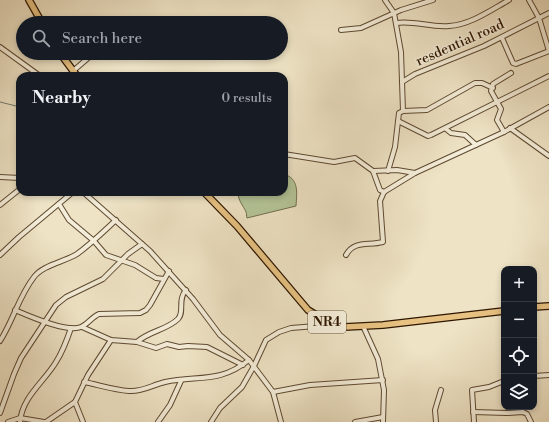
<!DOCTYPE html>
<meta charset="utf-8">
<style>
:root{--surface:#171b24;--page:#242831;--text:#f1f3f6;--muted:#9ea1a6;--line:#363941}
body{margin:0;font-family:"Libre Bodoni",serif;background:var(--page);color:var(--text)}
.controls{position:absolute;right:12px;bottom:12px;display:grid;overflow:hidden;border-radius:8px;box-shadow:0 2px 6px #0003}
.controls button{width:36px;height:36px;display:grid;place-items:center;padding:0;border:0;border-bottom:1px solid var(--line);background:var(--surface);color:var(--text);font:20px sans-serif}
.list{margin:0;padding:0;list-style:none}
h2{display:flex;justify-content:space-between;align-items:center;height:52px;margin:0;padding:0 16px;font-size:17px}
h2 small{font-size:13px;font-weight:400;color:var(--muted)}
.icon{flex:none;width:22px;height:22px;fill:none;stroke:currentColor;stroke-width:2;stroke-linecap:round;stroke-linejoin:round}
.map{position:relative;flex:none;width:549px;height:422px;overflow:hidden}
.search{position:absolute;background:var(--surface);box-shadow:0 2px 6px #0003;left:16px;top:16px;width:272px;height:44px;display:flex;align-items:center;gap:10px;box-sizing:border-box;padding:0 14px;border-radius:22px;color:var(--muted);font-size:15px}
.panel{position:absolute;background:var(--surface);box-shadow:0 2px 6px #0003;left:16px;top:72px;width:272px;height:124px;border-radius:12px}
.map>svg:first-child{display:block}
.green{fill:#b4c598;stroke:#716e4c}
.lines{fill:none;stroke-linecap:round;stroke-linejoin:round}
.stream{stroke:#717a72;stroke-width:1}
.minor-casing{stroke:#5e4931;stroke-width:6}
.highway-casing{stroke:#2e1600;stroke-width:8}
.minor{stroke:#f4edd9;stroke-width:4}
.highway{stroke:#e7c282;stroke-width:5.5}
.labels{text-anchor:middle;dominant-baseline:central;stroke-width:3;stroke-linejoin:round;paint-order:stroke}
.shield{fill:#f4edd9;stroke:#695641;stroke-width:1}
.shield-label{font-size:13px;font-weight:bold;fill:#2e1600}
.street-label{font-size:14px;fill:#2e1600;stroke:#f4edd9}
</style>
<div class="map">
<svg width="549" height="422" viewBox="0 0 549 422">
<rect width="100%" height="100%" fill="#eee3c5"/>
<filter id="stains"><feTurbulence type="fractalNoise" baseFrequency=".005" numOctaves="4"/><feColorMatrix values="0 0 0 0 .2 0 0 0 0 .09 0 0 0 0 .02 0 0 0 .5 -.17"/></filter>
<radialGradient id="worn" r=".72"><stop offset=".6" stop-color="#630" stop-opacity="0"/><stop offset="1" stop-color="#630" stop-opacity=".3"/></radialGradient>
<path class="green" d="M284 174C299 179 297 192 296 206L247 218C246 216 247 214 246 212 243 205 238 201 238 192H284Z"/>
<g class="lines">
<path class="stream" d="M0 102 20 107"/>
<defs>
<g id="minor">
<path d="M385 0 394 13 401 52 403 111 399 113 395 147 388 171"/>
<path d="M529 0 539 18 549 51"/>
<path d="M396 23C414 20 431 28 449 26 470 25 491 10 509 0"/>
<path d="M341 30 361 28 401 10 433 0"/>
<path d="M502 38 513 63 516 64 549 51"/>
<path d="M0 47 40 76"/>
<path d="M73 71 94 53"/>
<path d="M402 82 415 74 484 46 549 13"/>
<path d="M403 111 427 110 475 83H482L493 88"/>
<path d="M398 121 428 136 431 135 549 76"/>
<path d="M510 128 549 156"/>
<path d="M446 129 451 133 465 135 476 145"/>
<path d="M504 132 497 120 501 109 491 91 493 84 511 73"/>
<path d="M284 154 334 162 355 158 373 171 380 190 384 192 380 201 383 242C368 246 354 240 346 255"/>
<path d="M373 171 397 170 415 173 504 132 549 107"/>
<path d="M0 177 20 178"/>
<path d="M83 192 150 251 193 299 220 335 249 360 273 392 281 422"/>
<path d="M384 192 415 173"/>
<path d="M59 204 69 220 94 241 106 255 135 265 156 278 164 279"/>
<path d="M0 205 20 189"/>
<path d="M0 255 19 237 73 192"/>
<path d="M15 310C29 316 67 333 81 327 88 324 92 317 99 314L140 313 146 310 150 305 169 271"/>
<path d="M316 326 331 324"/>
<path d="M363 326 378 359 384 390 383 422"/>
<path d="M82 327 111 340 137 342C149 331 167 330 178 319 185 312 177 300 186 290"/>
<path d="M0 341C13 321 19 296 34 277 43 265 64 262 77 254 91 244 103 232 116 220"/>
<path d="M137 342 156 348 167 344 179 347 188 346 207 347 243 365"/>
<path d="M534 376 549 375"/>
<path d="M84 382C99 385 114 390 129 391 143 392 152 385 165 382 198 375 219 384 249 360"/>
<path d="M273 392 310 385 383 380"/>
<path d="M473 412 507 413 523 412 527 414 531 422"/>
<path d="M0 413 14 374 21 358 56 305 66 297 103 279 128 254 142 244"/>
<path d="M8 422 20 418 44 422"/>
<path d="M20 422C22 397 44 382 56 362 63 351 67 340 71 328"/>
<path d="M46 422 75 402"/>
<path d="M83 422 75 402 88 375 111 340"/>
<path d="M158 422 170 405 181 381"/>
<path d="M211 422 220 408 242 387 254 366 266 340 279 332 291 328 316 326 317 316"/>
<path d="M355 422 383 417"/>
<path d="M436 422 435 410 441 390"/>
<path d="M474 422 472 390 489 387 504 381"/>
</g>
<g id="highway">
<path d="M29 0 42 23"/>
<path d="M60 53 77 76"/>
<path d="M204 192 237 226 308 310 331 324 345 327 383 325 504 311"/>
<path d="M534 307 549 306"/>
</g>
</defs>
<use href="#minor" class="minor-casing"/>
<use href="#highway" class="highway-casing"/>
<use href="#minor" class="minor"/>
<use href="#highway" class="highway"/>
</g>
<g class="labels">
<rect class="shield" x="308" y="311" width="38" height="22" rx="3"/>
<g class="shield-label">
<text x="327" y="322">NR4</text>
</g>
<g class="street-label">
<text transform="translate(460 43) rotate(-24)">resdential road</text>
</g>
</g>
<rect width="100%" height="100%" filter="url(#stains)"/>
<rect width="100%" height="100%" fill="url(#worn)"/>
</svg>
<div class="controls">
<button>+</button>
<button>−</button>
<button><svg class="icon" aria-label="locate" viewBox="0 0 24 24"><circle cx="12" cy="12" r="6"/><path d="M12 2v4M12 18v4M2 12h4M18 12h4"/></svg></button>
<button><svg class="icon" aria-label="layers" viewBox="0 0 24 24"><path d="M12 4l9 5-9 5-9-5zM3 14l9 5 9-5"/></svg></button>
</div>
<div class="search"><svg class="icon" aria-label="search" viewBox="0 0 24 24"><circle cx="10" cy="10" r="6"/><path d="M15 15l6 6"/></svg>Search here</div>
<section class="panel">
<h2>Nearby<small>0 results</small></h2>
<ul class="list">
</ul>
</section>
</div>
